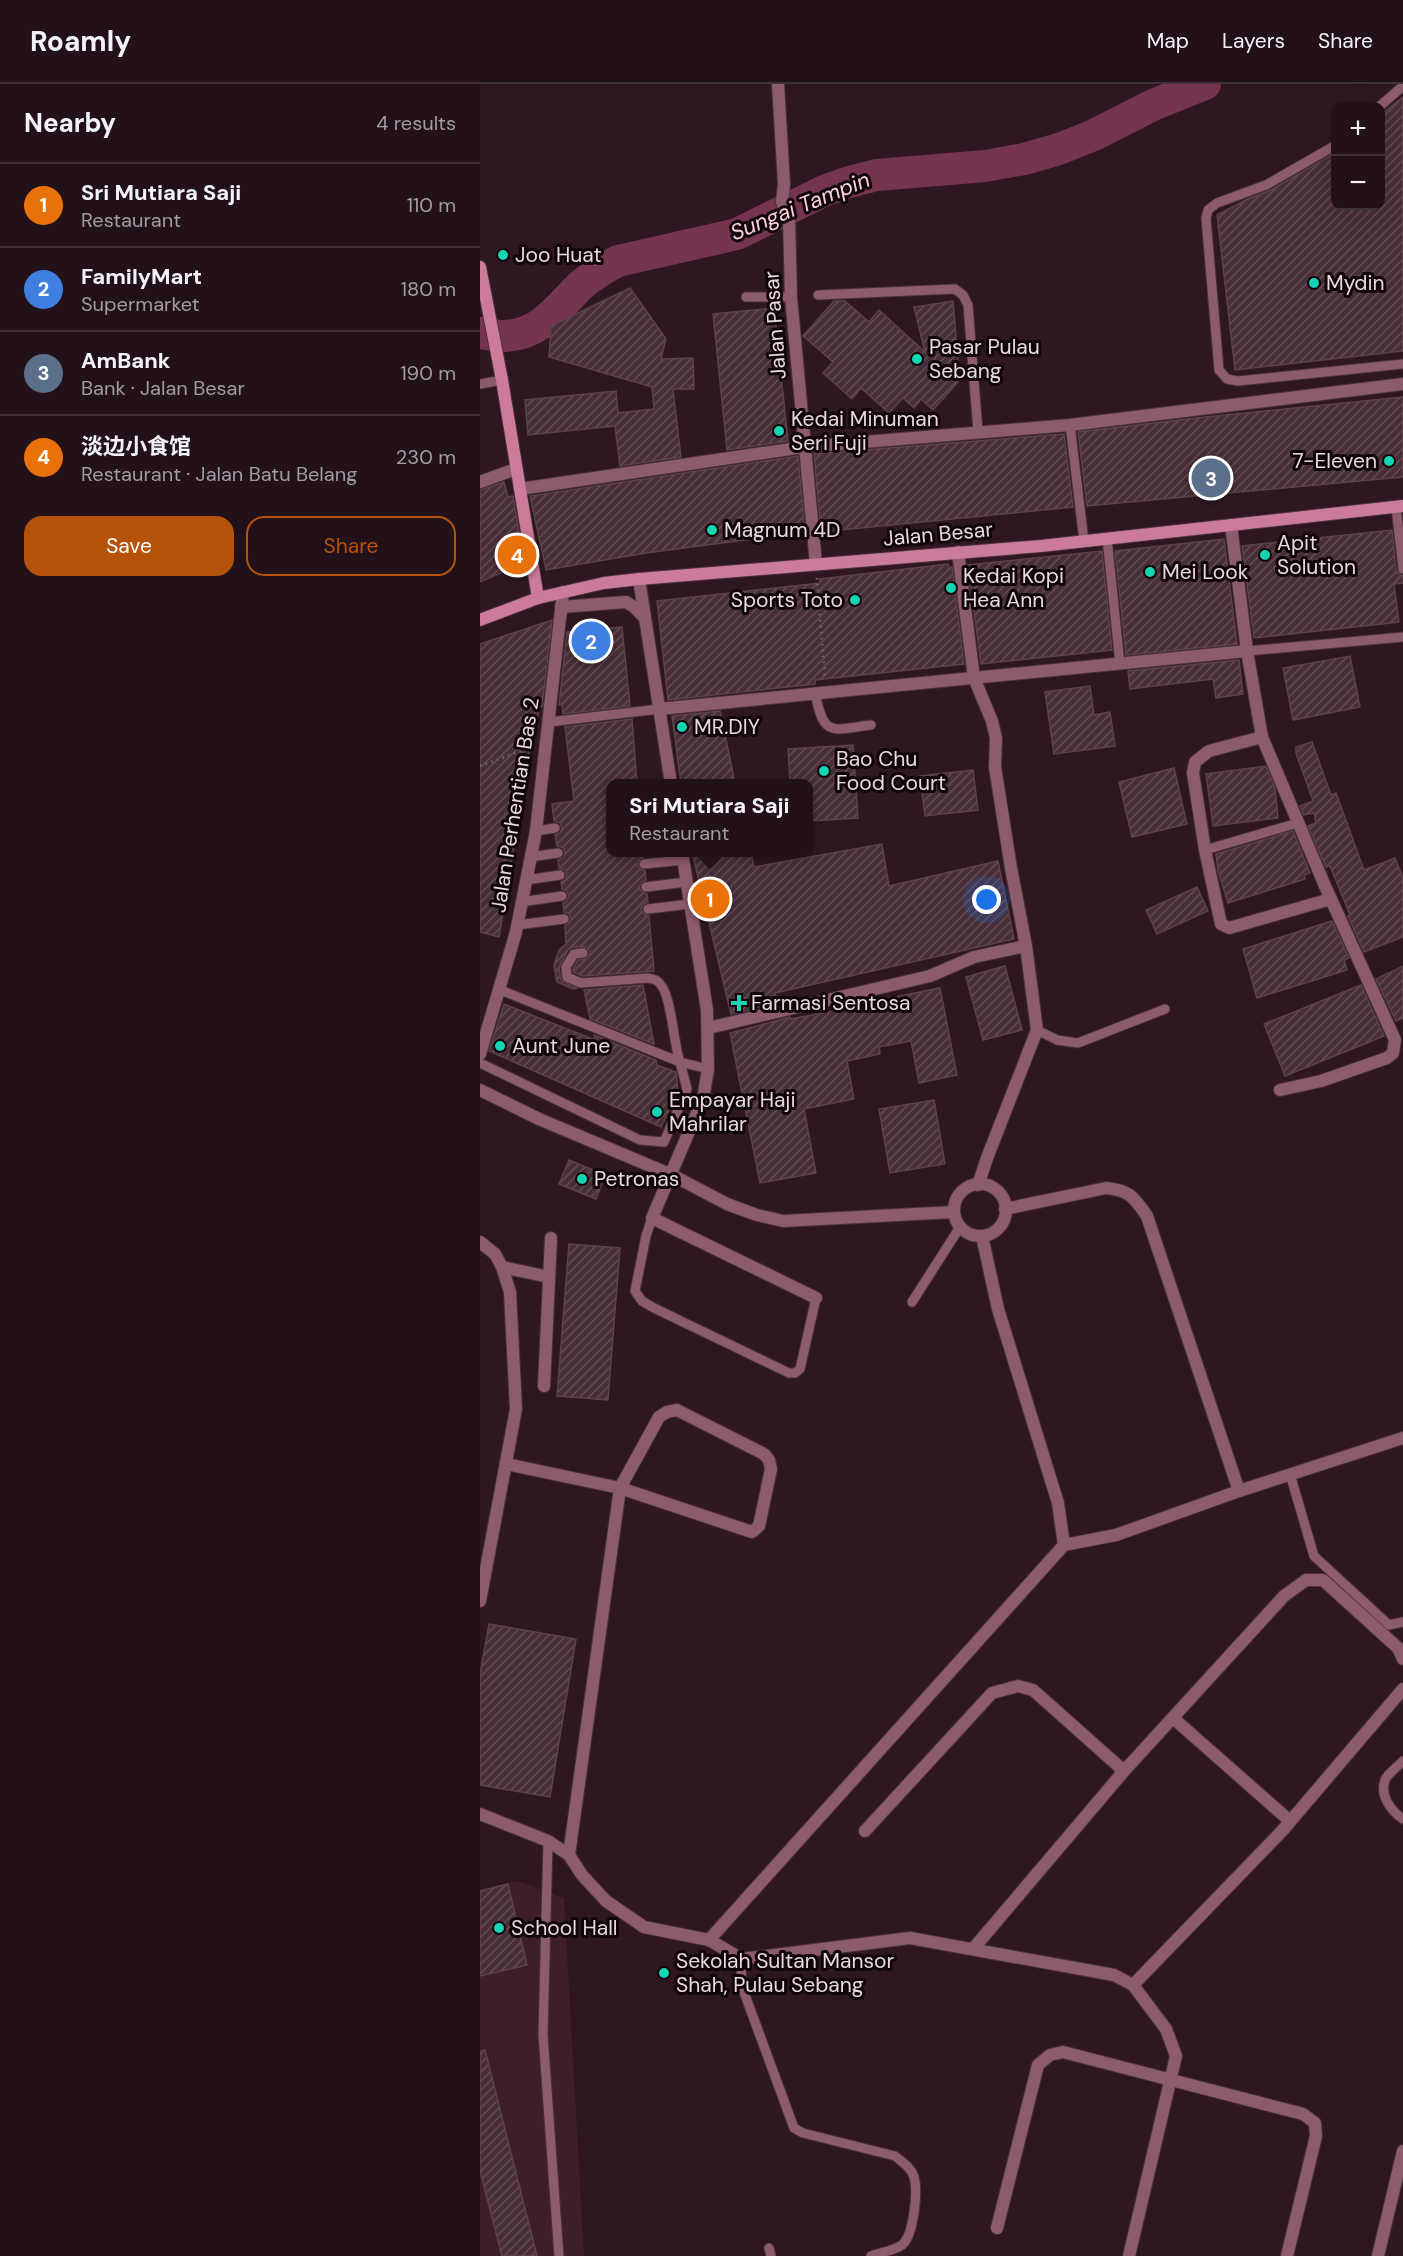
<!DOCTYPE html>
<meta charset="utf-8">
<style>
:root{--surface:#231119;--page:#2b1a22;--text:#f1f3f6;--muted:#a39da2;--line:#403138;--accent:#b45309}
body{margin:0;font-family:"DM Sans","Noto Sans SC",sans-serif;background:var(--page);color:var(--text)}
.controls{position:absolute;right:18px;top:18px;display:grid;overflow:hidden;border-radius:12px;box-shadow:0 6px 24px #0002}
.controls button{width:54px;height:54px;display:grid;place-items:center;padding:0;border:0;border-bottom:2px solid var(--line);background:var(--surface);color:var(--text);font:30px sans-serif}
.you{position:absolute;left:507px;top:816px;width:21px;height:21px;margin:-15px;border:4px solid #fff;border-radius:50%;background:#1a73e8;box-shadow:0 0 0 9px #1a73e833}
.badge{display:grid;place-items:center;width:39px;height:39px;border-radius:50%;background:var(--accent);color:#fff;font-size:20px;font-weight:700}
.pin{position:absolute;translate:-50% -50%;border:3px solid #fff;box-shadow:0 2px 6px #0006}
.popup{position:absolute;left:126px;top:695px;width:207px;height:78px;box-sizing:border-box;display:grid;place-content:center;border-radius:12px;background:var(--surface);filter:drop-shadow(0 2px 4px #0005);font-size:20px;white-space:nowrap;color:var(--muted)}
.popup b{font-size:22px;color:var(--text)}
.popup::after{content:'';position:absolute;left:50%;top:100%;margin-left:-12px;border:12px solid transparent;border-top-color:var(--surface)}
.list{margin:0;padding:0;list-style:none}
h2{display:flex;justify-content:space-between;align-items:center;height:78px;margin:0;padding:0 24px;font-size:26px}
h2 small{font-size:20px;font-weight:400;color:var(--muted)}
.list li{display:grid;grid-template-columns:39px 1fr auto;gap:18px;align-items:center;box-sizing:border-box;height:84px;padding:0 24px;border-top:2px solid var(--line)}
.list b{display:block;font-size:22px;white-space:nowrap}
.list p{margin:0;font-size:20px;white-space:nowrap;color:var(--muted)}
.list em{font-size:20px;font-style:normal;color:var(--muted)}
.actions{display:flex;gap:12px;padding:18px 24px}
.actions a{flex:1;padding:14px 0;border:2px solid var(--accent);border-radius:18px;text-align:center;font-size:21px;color:var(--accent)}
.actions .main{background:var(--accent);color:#fff}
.map{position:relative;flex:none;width:923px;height:2172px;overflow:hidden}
header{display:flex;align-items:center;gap:36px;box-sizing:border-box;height:84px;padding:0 30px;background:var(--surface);border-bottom:2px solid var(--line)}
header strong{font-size:28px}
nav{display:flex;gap:33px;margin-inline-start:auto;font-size:21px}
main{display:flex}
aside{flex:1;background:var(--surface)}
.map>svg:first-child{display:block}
.built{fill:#3d1e2a}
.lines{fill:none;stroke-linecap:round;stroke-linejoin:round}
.river{stroke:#75344f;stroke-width:32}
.building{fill:url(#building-hatch);stroke:#5d414b;stroke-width:1.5}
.lane-casing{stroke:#49323b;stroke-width:11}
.street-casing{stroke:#49323b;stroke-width:14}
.secondary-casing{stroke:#49323b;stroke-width:14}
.path{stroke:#745f68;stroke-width:3;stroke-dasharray:1.5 4.5;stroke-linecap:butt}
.lane{stroke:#8d5b6e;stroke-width:9}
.street{stroke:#8d5b6e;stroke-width:12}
.secondary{stroke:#cc7b9a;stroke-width:12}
.poi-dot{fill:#14d5b3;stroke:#10060a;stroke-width:2}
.labels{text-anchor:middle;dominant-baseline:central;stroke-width:6;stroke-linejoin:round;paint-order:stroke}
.poi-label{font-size:21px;fill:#e9d8de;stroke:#10060a;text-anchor:start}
.street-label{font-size:21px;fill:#e9d8de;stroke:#10060a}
.water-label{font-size:22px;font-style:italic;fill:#fad0de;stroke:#10060a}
</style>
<header>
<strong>Roamly</strong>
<nav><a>Map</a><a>Layers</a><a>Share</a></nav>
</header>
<main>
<aside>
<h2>Nearby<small>4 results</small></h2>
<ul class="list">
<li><span class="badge" style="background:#e8710a">1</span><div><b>Sri Mutiara Saji</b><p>Restaurant</p></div><em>110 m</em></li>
<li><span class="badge" style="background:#3f7fe0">2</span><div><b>FamilyMart</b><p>Supermarket</p></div><em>180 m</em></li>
<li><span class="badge" style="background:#5c6f8a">3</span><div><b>AmBank</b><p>Bank · Jalan Besar</p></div><em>190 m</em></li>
<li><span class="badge" style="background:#e8710a">4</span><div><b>淡边小食馆</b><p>Restaurant · Jalan Batu Belang</p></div><em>230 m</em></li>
</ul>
<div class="actions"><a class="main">Save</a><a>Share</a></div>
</aside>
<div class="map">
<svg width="923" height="2172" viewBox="0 0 923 2172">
<defs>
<pattern id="building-hatch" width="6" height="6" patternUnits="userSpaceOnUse" patternTransform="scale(1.5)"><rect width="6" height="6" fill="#482e38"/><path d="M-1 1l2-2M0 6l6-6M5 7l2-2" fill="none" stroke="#624c54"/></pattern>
</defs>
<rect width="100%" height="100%" fill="#2f1721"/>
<path class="built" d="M38 1797 84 1814 104 2172H0V1805Z"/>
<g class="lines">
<path class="river" d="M0 249C8 250 16 252 23 252 59 252 76 226 99 203 111 192 124 184 138 177L257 150 344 107 369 98 397 91 505 82 544 75 579 65 614 51 673 21 725 0"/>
</g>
<g class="building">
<path d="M923 13V267L755 286 737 131 768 115 789 107 855 69V122H900V31Z"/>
<path d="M150 204 186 255 181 275 213 274 214 305H193L201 373 140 382 135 342 48 351 45 316 136 307 138 329 174 325 172 303 69 273 71 242Z"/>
<path d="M354 217H365L389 238 399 226 445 268 434 223 473 217 478 276 467 288 478 298 453 326 441 315 434 324 423 314 409 329 381 304 372 315 343 289 353 278 323 252Z"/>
<path d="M294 224 308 357 247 366 233 230Z"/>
<path d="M923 313V393L607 422 598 348 725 333Z"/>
<path d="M584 350 593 423 341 448 334 370Z"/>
<path d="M318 372 325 448 166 469 66 486 50 412Z"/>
<path d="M24 398 28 413 33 412 40 455 28 486 0 498V406Z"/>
<path d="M912 446 916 486 918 489 923 492V499L914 500 919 538 774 554 762 462Z"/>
<path d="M744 455 757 560 646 571 635 467Z"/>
<path d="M622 467 632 566 501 580 488 481Z"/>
<path d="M468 480 469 483H472L484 580 335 596V600L188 616 177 517 340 499V495Z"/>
<path d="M72 536 62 623H59L56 645 53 646 19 853 0 848V560Z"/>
<path d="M142 543 150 622 83 630 82 620 79 621 87 548Z"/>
<path d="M870 572 880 623 813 636 803 584Z"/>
<path d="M759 576 763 610 736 614 733 595 650 605 648 587Z"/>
<path d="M610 602 614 631 630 628 635 662 574 670 565 608Z"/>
<path d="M240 627 255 699H201L192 632Z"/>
<path d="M152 635 157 699H131V768H163V773L160 775 157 780 159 784 165 787 166 796 162 798 159 803 161 807 167 810 168 818 164 820 161 825 163 829 169 832 174 887 102 892 93 888V885L98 876 107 874 110 868 105 863H93L88 866 79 884 81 896 97 904 93 905 77 898 74 881 79 866 86 860 85 842 88 840 91 835 89 830 84 828 83 819 87 817 89 812 87 807 82 805 81 798 85 796 87 791 85 786 79 784 78 776 83 774 85 769 83 764 77 762 75 751 80 749 82 744 80 739 74 737 72 720 94 717 85 643Z"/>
<path d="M832 658 851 711 856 709 884 786 915 774 923 794V853L884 868 868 832 870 831 850 782 846 783 828 742 836 739 834 729 824 731 820 722 833 717 816 669V663Z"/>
<path d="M373 661 378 734 329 737V699H310L308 665Z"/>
<path d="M786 682 795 704 798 734 733 742 726 690Z"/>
<path d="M694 684 707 740 652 753 639 698Z"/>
<path d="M493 686 498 726 445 732 440 692Z"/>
<path d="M813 747 830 789 824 791 825 795 748 819 738 787 736 770Z"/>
<path d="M402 760 409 802 518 777 534 855 295 909 297 919 251 930 212 768H271L274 783Z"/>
<path d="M717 803 728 827 677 850 666 826Z"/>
<path d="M852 837 869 874 864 876 867 886 777 914 763 865Z"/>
<path d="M525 882 542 946 503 956 486 893Z"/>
<path d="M923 882V934L916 937 896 895Z"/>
<path d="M163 901 174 960 110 935 104 906Z"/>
<path d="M881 901 904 952 805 992 784 940Z"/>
<path d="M460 904 477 991 439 999 431 957 399 963 400 970 367 977 374 1015 324 1025 336 1089 280 1099 250 949 310 933V935L365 925 364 921 386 915H390V918Z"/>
<path d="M24 920 115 956 114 951 176 976 177 981 196 988 198 1008 181 1043 9 967Z"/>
<path d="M454 1016 465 1080 410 1089 399 1025Z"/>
<path d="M89 1076 125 1091 116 1115 79 1100Z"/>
<path d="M89 1160 140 1164 128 1316 77 1312Z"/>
<path d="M9 1540 96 1555 70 1713 0 1701V1590Z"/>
<path d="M28 1800 47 1881 0 1892V1807Z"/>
<path d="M5 1966 57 2172H22L0 2087V1967Z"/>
</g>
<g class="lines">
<defs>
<g id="lane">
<path d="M900 22 923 2"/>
<path d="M856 61 786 101 737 119 728 126 726 134 739 286 747 295 758 297 923 280"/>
<path d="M338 211 475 205 483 211 488 221 498 348"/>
<path d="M266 213H311"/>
<path d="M0 300 22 296"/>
<path d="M590 341 604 457"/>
<path d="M916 423 923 485"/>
<path d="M627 454 640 580"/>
<path d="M767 567 923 553"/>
<path d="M335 609C344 654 351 646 391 641"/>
<path d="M69 638 179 625"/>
<path d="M56 747 75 744"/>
<path d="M725 766 818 739"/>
<path d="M50 773 78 769"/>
<path d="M164 780 203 776"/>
<path d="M46 796 80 791"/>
<path d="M166 803 206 798"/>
<path d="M41 818 82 812"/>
<path d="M168 825 210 820"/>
<path d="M37 841 84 835"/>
<path d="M103 869 94 870 86 883 87 893 101 899 168 894C171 895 175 895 177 897 192 906 193 960 200 978L228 985"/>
<path d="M557 946 577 956 598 959 685 925"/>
<path d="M0 979 160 1056 184 1058 207 1005 200 978 18 905"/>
<path d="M172 1134 166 1152 155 1207 162 1217 174 1224 309 1289H315L320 1285 336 1214"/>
<path d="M432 1218 480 1143"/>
<path d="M810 1390 834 1472 909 1541 923 1538"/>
<path d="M923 1677C918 1682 910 1688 906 1694 898 1710 911 1727 923 1735"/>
<path d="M68 1757 63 1951 79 2172"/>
<path d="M262 1875 261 1900 314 2044 323 2049 415 2072C422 2078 431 2083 434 2093 438 2107 434 2151 422 2161 415 2166 400 2169 391 2172"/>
<path d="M289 2164 291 2172"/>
</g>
<g id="street">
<path d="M298 0 304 100 302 118 309 134 311 213 336 480"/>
<path d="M0 398 36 385"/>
<path d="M40 405 324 363 590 341 923 300"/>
<path d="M751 441 767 567 782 653 845 802 915 956 913 969 907 974 841 997 800 1006"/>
<path d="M478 468 494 594 512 637 516 654 515 683 531 784 546 862 557 946 507 1074 498 1101"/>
<path d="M159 495 191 700"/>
<path d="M81 523 146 518 154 523 165 534"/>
<path d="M179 625 767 567"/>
<path d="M782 653 729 667 715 678 713 689 725 766 741 840 749 844 851 815"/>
<path d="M202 768 227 926 228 985 223 1015 172 1134 336 1214"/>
<path d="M228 944 450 892 494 873 546 862"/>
<path d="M0 970 36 848 56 747 83 508"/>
<path d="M0 1006 59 1035 192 1091 247 1120 277 1131 303 1137 474 1128"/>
<circle cx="500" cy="1126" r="26"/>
<path d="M525 1125 626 1104C649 1106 654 1113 667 1132L759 1407"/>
<path d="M502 1152 518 1225 578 1419 584 1461"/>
<path d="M0 1158 15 1170 22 1183 30 1208 36 1325 0 1517"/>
<path d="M22 1183 69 1193"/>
<path d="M64 1302 71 1154"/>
<path d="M26 1380 140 1404 272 1448 279 1442 291 1385 289 1376 284 1370 197 1326 187 1328 179 1333 140 1404 89 1771"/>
<path d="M693 1634 810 1737"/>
<path d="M0 1730 68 1757 89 1771 102 1791 126 1817 164 1843 229 1856 262 1875 430 1854 634 1891 653 1901 686 1945 696 1972 649 2172"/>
<path d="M385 1747 512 1609 538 1602 553 1606 644 1687"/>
<path d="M229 1856 584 1461 636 1451 759 1407 923 1354"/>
<path d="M493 1865 644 1687 804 1512 826 1496H843L918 1564 923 1575"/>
<path d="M653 1901 802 1747 923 1605"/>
<path d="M517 2144 558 1981 570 1971 583 1968 823 2030 835 2039 836 2052 807 2172"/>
<path d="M898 2172 923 2067"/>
</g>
<g id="secondary">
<path d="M0 183 22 296 58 514"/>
<path d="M0 536 58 514 124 499 159 495 561 462 923 422"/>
</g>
</defs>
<use href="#lane" class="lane-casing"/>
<use href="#street" class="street-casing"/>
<use href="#secondary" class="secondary-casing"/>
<g class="path">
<path d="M337 494 345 595"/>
<path d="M0 682 52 663"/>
</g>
<use href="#lane" class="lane"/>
<use href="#street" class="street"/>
<use href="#secondary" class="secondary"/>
</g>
<g class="poi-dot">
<circle cx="23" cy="171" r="6"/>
<circle cx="834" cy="199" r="6"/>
<circle cx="437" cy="275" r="6"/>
<circle cx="299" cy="347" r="6"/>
<circle cx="909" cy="377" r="6"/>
<circle cx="232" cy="446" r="6"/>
<circle cx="785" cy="471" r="6"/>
<circle cx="670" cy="488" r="6"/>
<circle cx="471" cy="504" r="6"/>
<circle cx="375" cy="516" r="6"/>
<circle cx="202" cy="643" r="6"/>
<circle cx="344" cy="687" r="6"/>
<path d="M256 910h6v6h6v6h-6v6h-6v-6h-6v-6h6z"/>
<circle cx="20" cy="962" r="6"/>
<circle cx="177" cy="1028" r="6"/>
<circle cx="102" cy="1095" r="6"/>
<circle cx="19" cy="1844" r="6"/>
<circle cx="184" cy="1889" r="6"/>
</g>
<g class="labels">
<g class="poi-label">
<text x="35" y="171">Joo Huat</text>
<text x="846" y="199">Mydin</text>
<text x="449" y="263">Pasar Pulau<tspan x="449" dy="24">Sebang</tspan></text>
<text x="311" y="335">Kedai Minuman<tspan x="311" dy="24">Seri Fuji</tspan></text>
<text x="897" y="377" text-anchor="end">7-Eleven</text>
<text x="244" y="446">Magnum 4D</text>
<text x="797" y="459">Apit<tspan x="797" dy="24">Solution</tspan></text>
<text x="682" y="488">Mei Look</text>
<text x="483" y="492">Kedai Kopi<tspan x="483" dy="24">Hea Ann</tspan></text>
<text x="363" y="516" text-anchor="end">Sports Toto</text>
<text x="214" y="643">MR.DIY</text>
<text x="356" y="675">Bao Chu<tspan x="356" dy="24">Food Court</tspan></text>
<text x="271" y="919">Farmasi Sentosa</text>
<text x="32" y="962">Aunt June</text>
<text x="189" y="1016">Empayar Haji<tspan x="189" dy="24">Mahrilar</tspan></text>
<text x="114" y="1095">Petronas</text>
<text x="31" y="1844">School Hall</text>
<text x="196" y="1877">Sekolah Sultan Mansor<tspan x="196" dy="24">Shah, Pulau Sebang</tspan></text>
</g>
<g class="street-label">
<text transform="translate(295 241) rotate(-94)">Jalan Pasar</text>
<text transform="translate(458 450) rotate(-5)">Jalan Besar</text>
<text transform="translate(35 721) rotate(-81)">Jalan Perhentian Bas 2</text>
</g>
<g class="water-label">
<text transform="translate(320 122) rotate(-22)">Sungai Tampin</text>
</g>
</g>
</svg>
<div class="controls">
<button>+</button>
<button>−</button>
</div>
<div class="you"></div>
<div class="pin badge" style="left:230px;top:815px;background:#e8710a">1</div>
<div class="popup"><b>Sri Mutiara Saji</b>Restaurant</div>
<div class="pin badge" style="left:111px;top:557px;background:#3f7fe0">2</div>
<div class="pin badge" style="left:731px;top:394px;background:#5c6f8a">3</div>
<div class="pin badge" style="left:37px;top:471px;background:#e8710a">4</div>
</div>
</main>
